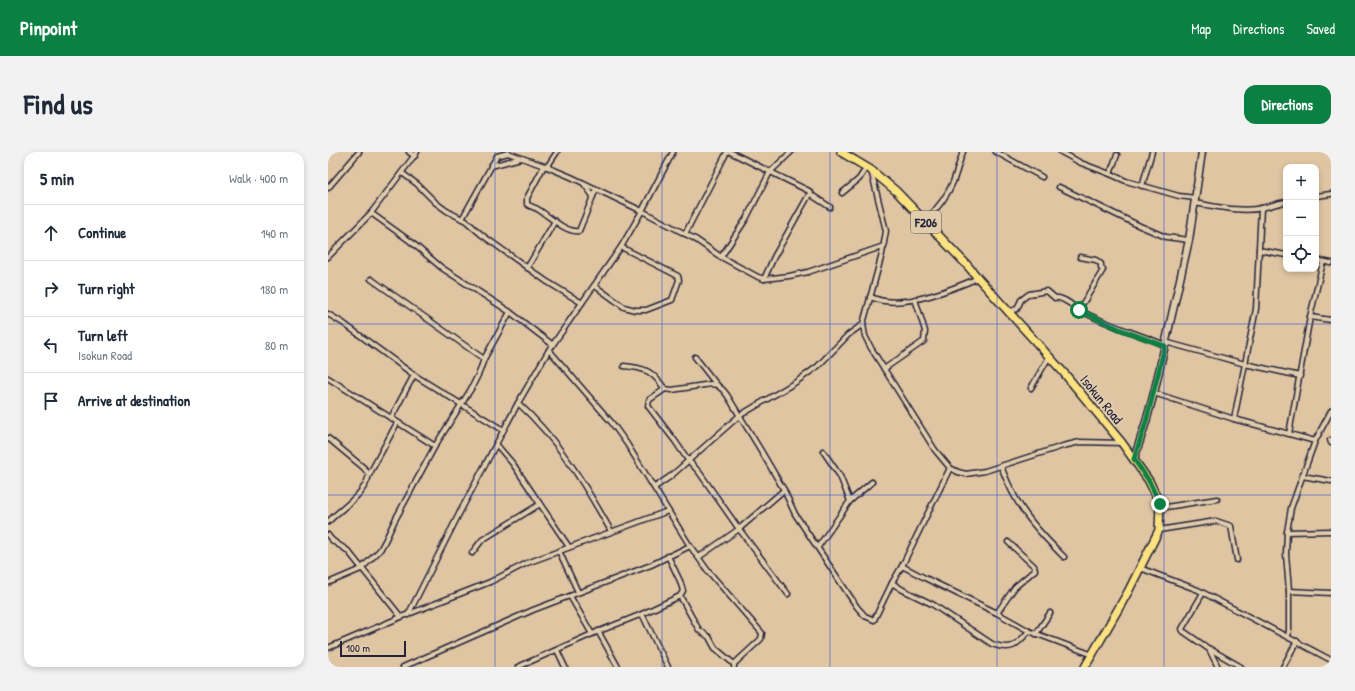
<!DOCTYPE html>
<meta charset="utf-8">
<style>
:root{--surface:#fff;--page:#f2f2f3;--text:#1f2937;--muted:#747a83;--line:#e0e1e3;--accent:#0b8043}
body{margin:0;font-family:"Patrick Hand",sans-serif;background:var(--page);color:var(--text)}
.controls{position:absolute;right:12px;top:12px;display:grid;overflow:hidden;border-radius:8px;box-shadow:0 2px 6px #0003}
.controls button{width:36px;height:36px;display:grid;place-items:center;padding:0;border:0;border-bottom:1px solid var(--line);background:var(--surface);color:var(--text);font:20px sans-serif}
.scale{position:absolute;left:12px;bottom:10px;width:66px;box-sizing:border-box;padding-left:4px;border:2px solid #22223b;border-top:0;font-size:11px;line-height:14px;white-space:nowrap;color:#22223b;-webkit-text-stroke:3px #e1ccab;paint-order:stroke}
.stop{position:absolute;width:12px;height:12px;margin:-9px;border:3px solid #0b8043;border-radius:50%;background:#fff}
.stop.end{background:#0b8043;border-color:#fff;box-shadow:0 1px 4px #0008}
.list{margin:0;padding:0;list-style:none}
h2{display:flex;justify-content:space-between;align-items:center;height:52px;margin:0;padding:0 16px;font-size:17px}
h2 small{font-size:13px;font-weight:400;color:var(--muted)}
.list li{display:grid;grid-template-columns:26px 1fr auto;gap:12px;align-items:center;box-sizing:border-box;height:56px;padding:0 16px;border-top:1px solid var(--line)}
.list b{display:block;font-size:15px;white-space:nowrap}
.list p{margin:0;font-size:13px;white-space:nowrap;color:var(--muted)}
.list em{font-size:13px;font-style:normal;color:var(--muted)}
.icon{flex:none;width:22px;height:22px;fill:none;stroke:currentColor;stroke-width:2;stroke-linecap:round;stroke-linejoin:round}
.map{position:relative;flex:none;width:1003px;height:515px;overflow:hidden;border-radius:12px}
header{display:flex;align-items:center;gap:24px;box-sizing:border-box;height:56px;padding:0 20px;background:var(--accent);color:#fff}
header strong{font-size:19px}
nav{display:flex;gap:22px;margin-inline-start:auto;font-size:14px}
.intro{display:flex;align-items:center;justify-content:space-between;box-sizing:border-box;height:96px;padding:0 24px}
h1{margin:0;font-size:28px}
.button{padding:10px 18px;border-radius:12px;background:var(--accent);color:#fff;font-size:14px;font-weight:700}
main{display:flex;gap:24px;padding:0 24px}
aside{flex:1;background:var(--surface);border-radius:12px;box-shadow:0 2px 6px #0003}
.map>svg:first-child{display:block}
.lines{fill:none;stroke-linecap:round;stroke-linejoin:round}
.street-casing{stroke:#22223b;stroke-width:7}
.secondary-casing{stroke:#22223b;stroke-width:9}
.primary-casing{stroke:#22223b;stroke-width:10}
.street{stroke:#e1ccab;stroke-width:4}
.secondary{stroke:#e1ccab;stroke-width:6}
.primary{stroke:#fbe180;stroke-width:7}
.route{stroke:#0b8043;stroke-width:5}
.grid{fill:none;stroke:#1d4ed8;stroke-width:1;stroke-opacity:0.55}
.labels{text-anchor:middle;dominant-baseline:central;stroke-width:4;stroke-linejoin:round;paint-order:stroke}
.shield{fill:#e1ccab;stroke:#5b555d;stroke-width:1}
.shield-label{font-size:13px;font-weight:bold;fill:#22223b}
.street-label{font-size:14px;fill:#22223b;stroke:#e1ccab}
</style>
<header>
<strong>Pinpoint</strong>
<nav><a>Map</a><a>Directions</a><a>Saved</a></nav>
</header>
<div class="intro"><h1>Find us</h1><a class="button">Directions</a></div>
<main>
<aside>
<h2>5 min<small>Walk · 400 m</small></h2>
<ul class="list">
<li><svg class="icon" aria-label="ahead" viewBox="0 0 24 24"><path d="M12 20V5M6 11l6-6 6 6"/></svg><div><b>Continue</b></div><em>140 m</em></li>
<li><svg class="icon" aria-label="right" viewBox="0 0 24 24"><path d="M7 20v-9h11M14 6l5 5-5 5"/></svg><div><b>Turn right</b></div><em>180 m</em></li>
<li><svg class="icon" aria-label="left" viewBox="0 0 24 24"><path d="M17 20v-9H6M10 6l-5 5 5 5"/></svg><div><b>Turn left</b><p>Isokun Road</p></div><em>80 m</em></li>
<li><svg class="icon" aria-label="arrive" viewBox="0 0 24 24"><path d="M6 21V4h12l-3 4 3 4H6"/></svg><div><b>Arrive at destination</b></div></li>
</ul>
</aside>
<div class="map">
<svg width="1003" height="515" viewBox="0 0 1003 515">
<rect width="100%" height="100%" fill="#dfc5a2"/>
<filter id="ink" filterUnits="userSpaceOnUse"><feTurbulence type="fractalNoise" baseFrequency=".025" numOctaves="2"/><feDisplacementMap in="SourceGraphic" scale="8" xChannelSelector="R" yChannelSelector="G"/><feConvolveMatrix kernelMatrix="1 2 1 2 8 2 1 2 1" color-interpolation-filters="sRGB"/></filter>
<g filter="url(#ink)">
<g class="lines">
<defs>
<g id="street">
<path d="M81 0 87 4"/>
<path d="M402 0 481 39 485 44 502 55"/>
<path d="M668 0 714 25"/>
<path d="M733 0 753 11 782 22 798 29 851 44 867 46"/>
<path d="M163 14 193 6"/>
<path d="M216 14 199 46V52C202 55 207 55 211 58 221 64 238 81 251 79L268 37"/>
<path d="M219 15 229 0"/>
<path d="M543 18 558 79 554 102 535 172 537 184 543 196 607 298 622 316 630 320 638 322 657 319 735 294 752 290 794 291"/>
<path d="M74 21 89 32 108 51 119 59 138 69 154 83 218 129 254 151"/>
<path d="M782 22 789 3"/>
<path d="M256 32 265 44"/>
<path d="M814 34 824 0"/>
<path d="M731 35 812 74 838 85 861 88"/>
<path d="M0 36 31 0"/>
<path d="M514 41 531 27 538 16"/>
<path d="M988 44 1003 42"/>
<path d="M866 51C887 54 913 61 934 56 942 54 950 51 958 50"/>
<path d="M43 61 82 89 114 116 182 160 225 193"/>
<path d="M134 67 169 4 180 1 219 15 243 25 314 59 367 87 393 105 430 125 436 127 461 124 480 120 556 94"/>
<path d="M597 69C608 58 619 45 625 30 629 20 631 10 635 0"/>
<path d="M357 82 399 0"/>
<path d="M931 98 958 103"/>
<path d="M0 105 43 61 89 0"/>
<path d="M393 105 418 67 442 20 463 0"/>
<path d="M988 108 1003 111"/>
<path d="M199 116 227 69"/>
<path d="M43 127 156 207"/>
<path d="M436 127 446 105 482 41"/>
<path d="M267 134 296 155 307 158H318L344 148 351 128 350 124 293 95"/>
<path d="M542 145C547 146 552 149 557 149 583 153 625 137 650 126"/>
<path d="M751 158 775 118 773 116V112L768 108 752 105"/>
<path d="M681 161 683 159 689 157 693 148 701 142 719 139 727 146C734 144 745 154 751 158 779 173 808 181 837 193"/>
<path d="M0 162 15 171 86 223 175 278"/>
<path d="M982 165 1003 168"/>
<path d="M837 190 917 212 972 224"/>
<path d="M221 198 284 271 299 292 362 394 380 419 434 481 433 487 406 512"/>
<path d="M367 205 389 233 395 238 399 243 432 297 456 338 467 362 529 455 537 464 546 468 564 431 574 414 622 316"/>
<path d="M296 214C318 216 324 219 337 237L344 238 383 232 389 233"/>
<path d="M556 217 596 189 597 179 587 147"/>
<path d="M0 226 107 294"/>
<path d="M703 236 721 205"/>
<path d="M337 237 321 248 320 254 347 289 360 308 371 320 411 377 460 442"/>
<path d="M826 241 906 267 987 289"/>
<path d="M190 251C230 287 257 333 283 379"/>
<path d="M63 266 86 223"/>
<path d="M906 267 928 157 933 56"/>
<path d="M961 282 982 165 995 110"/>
<path d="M0 286 36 316 41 323"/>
<path d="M1002 288 1003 291"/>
<path d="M168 292 185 312 241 395"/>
<path d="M495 299 512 324 522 349"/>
<path d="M673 314C688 355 706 375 736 405"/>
<path d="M974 324 1003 329"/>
<path d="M327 335 343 324 411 264 468 230 490 214 520 183 535 172"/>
<path d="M832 356 889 347"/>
<path d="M0 370C14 355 36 344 41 323L69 271"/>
<path d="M831 378 888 369 903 374 909 408"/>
<path d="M959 380 1003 379"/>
<path d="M0 383C5 392 13 393 20 399L73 465"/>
<path d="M490 395 522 349 544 330"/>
<path d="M231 399 250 440"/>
<path d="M144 401 154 388 212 352"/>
<path d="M371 405 411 377 456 338"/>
<path d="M574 414 597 426 669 461 701 479 765 503"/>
<path d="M812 416 870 438 1003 508"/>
<path d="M0 431 33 417 52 398 57 389 67 368 107 294 143 237 151 221 156 207 182 160"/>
<path d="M564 431 575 438 604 452 664 492C684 499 688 494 701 479"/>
<path d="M961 439 1003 441"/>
<path d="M875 441 854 477 855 479 881 497 890 515"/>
<path d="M242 444 264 482"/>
<path d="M352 444 371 478 381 485 387 496 406 512V515"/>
<path d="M669 461 687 435 707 418 706 414 680 390"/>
<path d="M314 462 340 515"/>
<path d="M80 463 132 360 190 251 221 198 293 95 314 59 345 0"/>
<path d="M270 479 290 515"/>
<path d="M708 482 722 461"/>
<path d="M960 484 961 478V439L958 402 959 380 963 356 987 289 1003 259"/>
<path d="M0 496 73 465 162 430 199 411 340 359"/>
<path d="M882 497 913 515"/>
<path d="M229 498 237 515"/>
<path d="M75 515 205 458 323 413 362 394"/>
<path d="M190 515 264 482 314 462 352 444 355 439 352 429 340 404"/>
<path d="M955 515 969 489"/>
</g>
<path id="secondary" d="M806 307 818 270 826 241 861 88 874 0"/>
<path id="primary" d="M513 0 543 18 568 39 639 113 650 126 736 221 794 291 821 329 832 352 831 378 800 440 757 515"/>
</defs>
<use href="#street" class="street-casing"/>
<use href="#secondary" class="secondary-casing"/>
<use href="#primary" class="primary-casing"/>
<use href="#street" class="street"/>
<use href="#secondary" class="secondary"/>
<use href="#primary" class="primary"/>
</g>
</g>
<g class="lines" filter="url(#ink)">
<path class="route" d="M751 158 791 177 837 194 818 270 806 307 821 329 832 352"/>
</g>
<path class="grid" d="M167 0V515M334 0V515M502 0V515M669 0V515M836 0V515M0 172H1003M0 343H1003"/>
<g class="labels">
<rect class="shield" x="583" y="59" width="30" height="22" rx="3"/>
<g class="shield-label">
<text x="598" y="70">F206</text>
</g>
<g class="street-label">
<text transform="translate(774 247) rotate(51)">Isokun Road</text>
</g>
</g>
</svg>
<div class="controls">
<button>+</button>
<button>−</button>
<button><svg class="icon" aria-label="locate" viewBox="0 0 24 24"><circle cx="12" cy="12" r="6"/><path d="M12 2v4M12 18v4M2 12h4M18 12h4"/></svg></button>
</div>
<div class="scale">100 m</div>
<div class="stop" style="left:751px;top:158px"></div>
<div class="stop end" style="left:832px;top:352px"></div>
</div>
</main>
